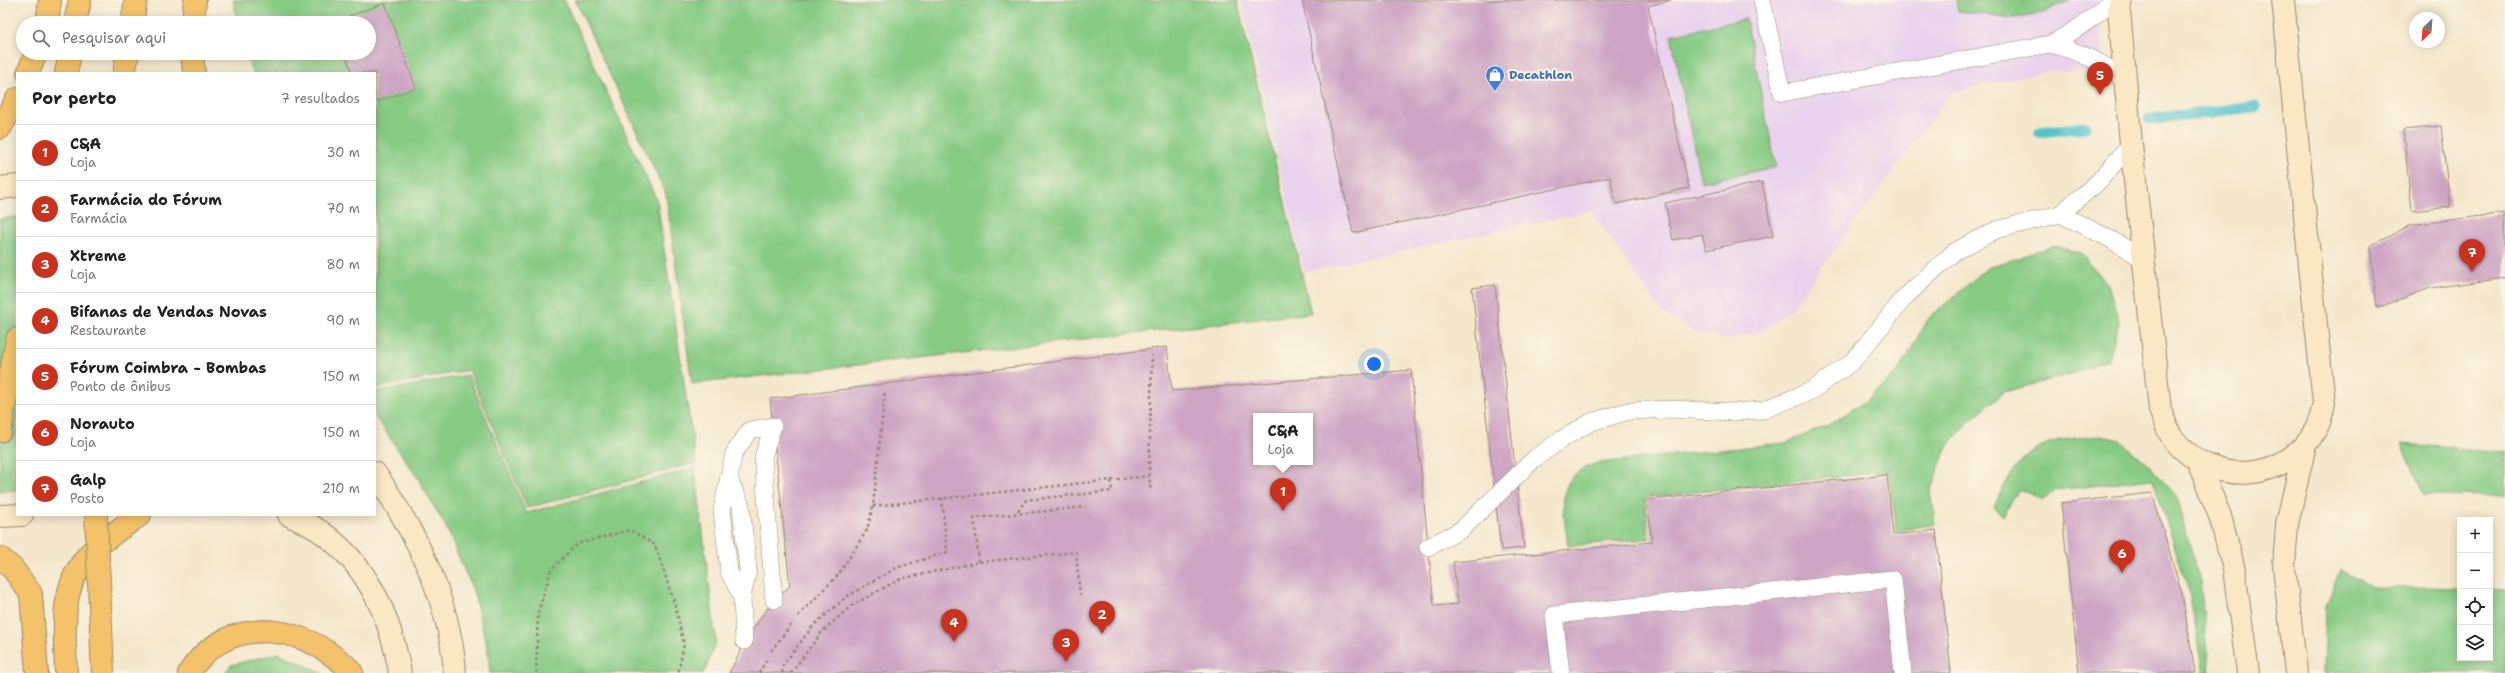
<!DOCTYPE html>
<html lang="pt">
<meta charset="utf-8">
<style>
:root{--surface:#fff;--page:#f2f2f2;--text:#222;--muted:#767676;--line:#e0e0e0;--accent:#c8321e}
body{margin:0;font-family:"Shantell Sans",sans-serif;background:var(--page);color:var(--text)}
.controls{position:absolute;right:12px;bottom:12px;display:grid;overflow:hidden;border-radius:0px;box-shadow:0 2px 10px #0003}
.controls button{width:36px;height:36px;display:grid;place-items:center;padding:0;border:0;border-bottom:1px solid var(--line);background:var(--surface);color:var(--text);font:20px sans-serif}
.compass{position:absolute;left:2409px;top:12px;width:36px;height:36px;border-radius:50%;background:var(--surface);box-shadow:0 2px 10px #0003;rotate:205deg}
.you{position:absolute;left:1374px;top:364px;width:14px;height:14px;margin:-10px;border:3px solid #fff;border-radius:50%;background:#1a73e8;box-shadow:0 0 0 6px #1a73e833}
.badge{display:grid;place-items:center;width:26px;height:26px;border-radius:50%;background:var(--accent);color:#fff;font-size:13px;font-weight:700}
.pin{position:absolute;translate:-50% -33px;filter:drop-shadow(0 1px 2px #0008)}
.pin::after{content:'';position:absolute;top:21px;width:14px;height:12px;background:inherit;clip-path:polygon(0 0,100% 0,50% 100%)}
.popup{position:absolute;left:1253px;top:413px;width:60px;height:52px;box-sizing:border-box;display:grid;place-content:center;border-radius:0px;background:var(--surface);filter:drop-shadow(0 1px 3px #0005);font-size:13px;white-space:nowrap;color:var(--muted)}
.popup b{font-size:15px;color:var(--text)}
.popup::after{content:'';position:absolute;left:50%;top:100%;margin-left:-8px;border:8px solid transparent;border-top-color:var(--surface)}
.list{margin:0;padding:0;list-style:none}
h2{display:flex;justify-content:space-between;align-items:center;height:52px;margin:0;padding:0 16px;font-size:17px}
h2 small{font-size:13px;font-weight:400;color:var(--muted)}
.list li{display:grid;grid-template-columns:26px 1fr auto;gap:12px;align-items:center;box-sizing:border-box;height:56px;padding:0 16px;border-top:1px solid var(--line)}
.list b{display:block;font-size:15px;white-space:nowrap}
.list p{margin:0;font-size:13px;white-space:nowrap;color:var(--muted)}
.list em{font-size:13px;font-style:normal;color:var(--muted)}
.icon{flex:none;width:22px;height:22px;fill:none;stroke:currentColor;stroke-width:2;stroke-linecap:round;stroke-linejoin:round}
.map{position:relative;flex:none;width:2505px;height:673px;overflow:hidden}
.search{position:absolute;background:var(--surface);box-shadow:0 2px 10px #0003;left:16px;top:16px;width:360px;height:44px;display:flex;align-items:center;gap:10px;box-sizing:border-box;padding:0 14px;border-radius:22px;color:var(--muted);font-size:15px}
.panel{position:absolute;background:var(--surface);box-shadow:0 2px 10px #0003;left:16px;top:72px;width:360px;height:444px;border-radius:0px}
.map>svg:first-child{display:block}
.built{fill:#e9d2ed}
.green{fill:#86ca84;stroke:#607a51}
.lines{fill:none;stroke-linecap:round;stroke-linejoin:round}
.stream{stroke:#55c3cb;stroke-width:11}
.building{fill:#cda5c4;fill-rule:evenodd}
.lane-casing{stroke:#988875;stroke-width:18}
.secondary-casing{stroke:#988875;stroke-width:24}
.primary-casing{stroke:#988875;stroke-width:24}
.highway-casing{stroke:#988875;stroke-width:24}
.path{stroke:#988875;stroke-width:2.5;stroke-dasharray:3 3;stroke-linecap:butt}
.lane{stroke:#fff;stroke-width:17}
.secondary{stroke:#fae7c3;stroke-width:22}
.primary{stroke:#f3c26a;stroke-width:22}
.highway{stroke:#f3c26a;stroke-width:22}
.primary-bridge-casing{stroke:#988875;stroke-width:24;stroke-linecap:butt}
.primary-bridge{stroke:#f3c26a;stroke-width:22}
.labels{text-anchor:middle;dominant-baseline:central;stroke-width:4;stroke-linejoin:round;paint-order:stroke}
.shop-label{font-size:12px;font-weight:bold;fill:#366cbe;stroke:#fcf5e5;text-anchor:start}
</style>
<div class="map">
<svg width="2505" height="673" viewBox="0 0 2505 673">
<rect width="100%" height="100%" fill="#fcf5e5"/>
<filter id="ink" filterUnits="userSpaceOnUse"><feTurbulence type="fractalNoise" baseFrequency=".025" numOctaves="2"/><feDisplacementMap in="SourceGraphic" scale="8" xChannelSelector="R" yChannelSelector="G"/><feConvolveMatrix kernelMatrix="1 2 1 2 8 2 1 2 1" color-interpolation-filters="sRGB"/></filter>
<filter id="wash" filterUnits="userSpaceOnUse"><feTurbulence type="fractalNoise" baseFrequency=".012" numOctaves="4" result="noise"/><feDisplacementMap in="SourceGraphic" scale="16" xChannelSelector="R" yChannelSelector="G"/><feGaussianBlur stdDeviation="0.9" result="paint"/><feColorMatrix in="noise" values="0 0 0 0 0 0 0 0 0 0 0 0 0 0 0 0 0 1.4 0 .05"/><feComposite in="paint" operator="in"/></filter>
<g filter="url(#wash)">
<rect width="100%" height="100%" fill="#f4e7cc"/>
<path class="built" d="M1241 0H2098L2105 74 2054 70 1952 92 1790 310 1761 332 1728 339 1697 333 1662 312 1591 211 1304 272Z"/>
<g class="green">
<path d="M233 0H564L657 201 696 463 527 508 469 370 375 388V73H253L245 53H369V23H238Z"/>
<path d="M575 0H1237L1311 313 692 384 666 194Z"/>
<path d="M1956 0H2070L2043 13 2013 18 1958 11Z"/>
<path d="M1746 19 1776 167 1701 182 1671 35Z"/>
<path d="M17 217V490L0 491V219Z"/>
<path d="M2054 246 2080 253 2108 284 2119 323 2109 359 2075 373 2004 392 1970 420 1946 449 1931 488 1935 524 1897 531 1888 471 1645 498 1649 539 1568 546C1564 509 1552 476 1598 463L1785 443 1825 427 1863 403 1897 373 1929 318 1987 268Z"/>
<path d="M468 375 526 513 695 468 716 641 704 673H490L488 650 473 590 446 527 419 480 375 416V392Z"/>
<path d="M2101 436 2120 440 2149 466 2176 497 2200 581 2210 673H2204L2189 591 2153 479 2056 490 2043 500 2019 489 2003 516 1994 507C2006 481 2019 453 2049 443 2064 438 2084 438 2101 436Z"/>
<path d="M2402 444 2505 452V496L2424 495Z"/>
<path d="M2340 570 2372 587 2460 589V658H2490V589L2505 590V673H2324L2326 607Z"/>
<path d="M279 653 322 673H225L231 665Z"/>
</g>
<g class="lines">
<g class="stream">
<path d="M2149 119 2255 107"/>
<path d="M2039 132 2085 127"/>
</g>
</g>
<g id="blocks">
<g class="building">
<path d="M1302 0H1671L1648 6 1689 188 1616 204 1610 177 1353 233Z"/>
<path d="M385 3 416 88 375 102V73H352L345 53H369V23H351L349 16Z"/>
<path d="M2441 126 2450 207 2412 211 2403 130Z"/>
<path d="M1762 182 1773 236 1706 250 1702 234 1673 240 1665 203Z"/>
<path d="M2505 213V278L2430 288 2377 308 2370 246 2411 225Z"/>
<path d="M1495 285 1524 548 1501 550 1472 288Z"/>
<path d="M1167 347 1172 391 1411 370 1434 606 1458 604 1453 562 1652 542 1647 500 1887 475 1893 535 1936 530 1951 673H729L752 630 774 600 790 586 770 399ZM1256 416H1310V462H1256Z"/>
<path d="M2152 493 2182 594 2195 673H2079L2061 503Z"/>
</g>
</g>
</g>
<g filter="url(#ink)">
<use href="#blocks" fill-opacity="0" stroke="#988875" stroke-width="1"/>
<g class="lines">
<defs>
<g id="lane">
<path d="M1762 0 1782 93 2050 44C2078 51 2103 62 2125 80"/>
<path d="M2050 44C2074 32 2094 19 2112 0"/>
<path d="M2060 214 2110 239 2143 259"/>
<path d="M729 478 741 506 748 570 742 597"/>
<path d="M1428 547 1461 530 1534 459 1562 439 1591 422 1629 411 1670 409 1732 412 1763 410 1811 391 1852 362 1906 296 1954 252 1996 230 2060 214 2098 182 2131 144"/>
<path d="M744 641 742 597 729 572 722 510 734 453 750 430 773 426 763 457 774 600"/>
<path d="M1561 673 1554 615 1893 579 1903 673"/>
</g>
<g id="secondary">
<path d="M2121 0 2119 10 2131 144 2160 410C2164 419 2168 433 2174 440 2214 488 2288 483 2317 427 2321 420 2322 411 2324 403L2283 0"/>
<path d="M0 188 17 186"/>
<path d="M2198 462 2220 516 2234 569 2248 673"/>
<path d="M375 473C416 533 450 600 455 673"/>
<path d="M289 515C301 521 314 526 324 534 370 568 391 619 400 673"/>
<path d="M0 516 22 515"/>
<path d="M2296 673 2284 567 2287 524 2305 445"/>
</g>
<g id="primary">
<path d="M47 23 50 0"/>
<path d="M75 23 80 0"/>
<path d="M132 23 136 0"/>
<path d="M193 23 195 0"/>
<path d="M192 53 194 73"/>
<path d="M28 73 36 53"/>
<path d="M66 73 70 53"/>
<path d="M124 73 128 53"/>
<path d="M0 128 17 99"/>
<path d="M0 431 17 339"/>
<path d="M0 558 13 569 31 594 37 673"/>
<path d="M66 673C65 633 59 592 85 559 97 543 123 527 140 515"/>
</g>
<path id="highway" d="M189 673C220 622 284 621 329 653 337 659 346 664 352 673"/>
</defs>
<use href="#lane" class="lane-casing"/>
<use href="#secondary" class="secondary-casing"/>
<use href="#primary" class="primary-casing"/>
<use href="#highway" class="highway-casing"/>
<g class="path">
<path d="M1149 476 1152 355"/>
<path d="M1111 480 1149 476 1151 492"/>
<path d="M873 506 1111 480 1112 491 1026 500 1016 514"/>
<path d="M979 562 974 518 1086 507"/>
<path d="M798 616 838 575 867 530 873 506 885 391"/>
<path d="M771 651 793 622"/>
<path d="M536 673 538 613 551 570 577 544 630 530 655 545 675 605 684 645 678 673"/>
<path d="M759 673 767 659"/>
<path d="M782 673 783 665 813 626 846 597 896 568 947 552 942 498"/>
<path d="M791 673 822 632 851 606 900 579 979 562 1076 552 1080 595"/>
</g>
<use href="#lane" class="lane"/>
<use href="#secondary" class="secondary"/>
<use href="#primary" class="primary"/>
<use href="#highway" class="highway"/>
<defs>
<path id="primary-bridge" d="M96 515 103 673"/>
</defs>
<use href="#primary-bridge" class="primary-bridge-casing"/>
<use href="#primary-bridge" class="primary-bridge"/>
</g>
</g>
<defs>
<symbol id="shop-pin" viewBox="-11 -11 22 30"><path d="M0 17L-7.5 6A9.5 9.5 0 1 1 7.5 6Z" fill="#3f7fe0" stroke="#fcf5e5"/><path d="M-5-2.5h2.3a2.7 3.5 0 0 1 5.4 0H5L5.5 6h-11ZM-1.5-2.5h3a1.5 2.3 0 0 0-3 0Z" fill="#fff"/></symbol>
</defs>
<g fill-rule="evenodd">
<use href="#shop-pin" x="1484" y="64" width="22" height="30"/>
</g>
<g class="labels">
<g class="shop-label">
<text x="1509" y="75">Decathlon</text>
</g>
</g>
</svg>
<div class="controls">
<button>+</button>
<button>−</button>
<button><svg class="icon" aria-label="locate" viewBox="0 0 24 24"><circle cx="12" cy="12" r="6"/><path d="M12 2v4M12 18v4M2 12h4M18 12h4"/></svg></button>
<button><svg class="icon" aria-label="layers" viewBox="0 0 24 24"><path d="M12 4l9 5-9 5-9-5zM3 14l9 5 9-5"/></svg></button>
</div>
<svg class="compass" viewBox="-18 -18 36 36"><path d="M0-13l5 13h-10z" fill="#e53935"/><path d="M0 13l5-13h-10z" fill="#767676"/></svg>
<div class="you"></div>
<div class="pin badge" style="left:1283px;top:511px">1</div>
<div class="popup"><b>C&amp;A</b>Loja</div>
<div class="pin badge" style="left:1102px;top:634px">2</div>
<div class="pin badge" style="left:1066px;top:662px">3</div>
<div class="pin badge" style="left:954px;top:642px">4</div>
<div class="pin badge" style="left:2100px;top:95px">5</div>
<div class="pin badge" style="left:2122px;top:573px">6</div>
<div class="pin badge" style="left:2472px;top:272px">7</div>
<div class="search"><svg class="icon" aria-label="search" viewBox="0 0 24 24"><circle cx="10" cy="10" r="6"/><path d="M15 15l6 6"/></svg>Pesquisar aqui</div>
<section class="panel">
<h2>Por perto<small>7 resultados</small></h2>
<ul class="list">
<li><span class="badge">1</span><div><b>C&amp;A</b><p>Loja</p></div><em>30 m</em></li>
<li><span class="badge">2</span><div><b>Farmácia do Fórum</b><p>Farmácia</p></div><em>70 m</em></li>
<li><span class="badge">3</span><div><b>Xtreme</b><p>Loja</p></div><em>80 m</em></li>
<li><span class="badge">4</span><div><b>Bifanas de Vendas Novas</b><p>Restaurante</p></div><em>90 m</em></li>
<li><span class="badge">5</span><div><b>Fórum Coimbra - Bombas</b><p>Ponto de ônibus</p></div><em>150 m</em></li>
<li><span class="badge">6</span><div><b>Norauto</b><p>Loja</p></div><em>150 m</em></li>
<li><span class="badge">7</span><div><b>Galp</b><p>Posto</p></div><em>210 m</em></li>
</ul>
</section>
</div>
